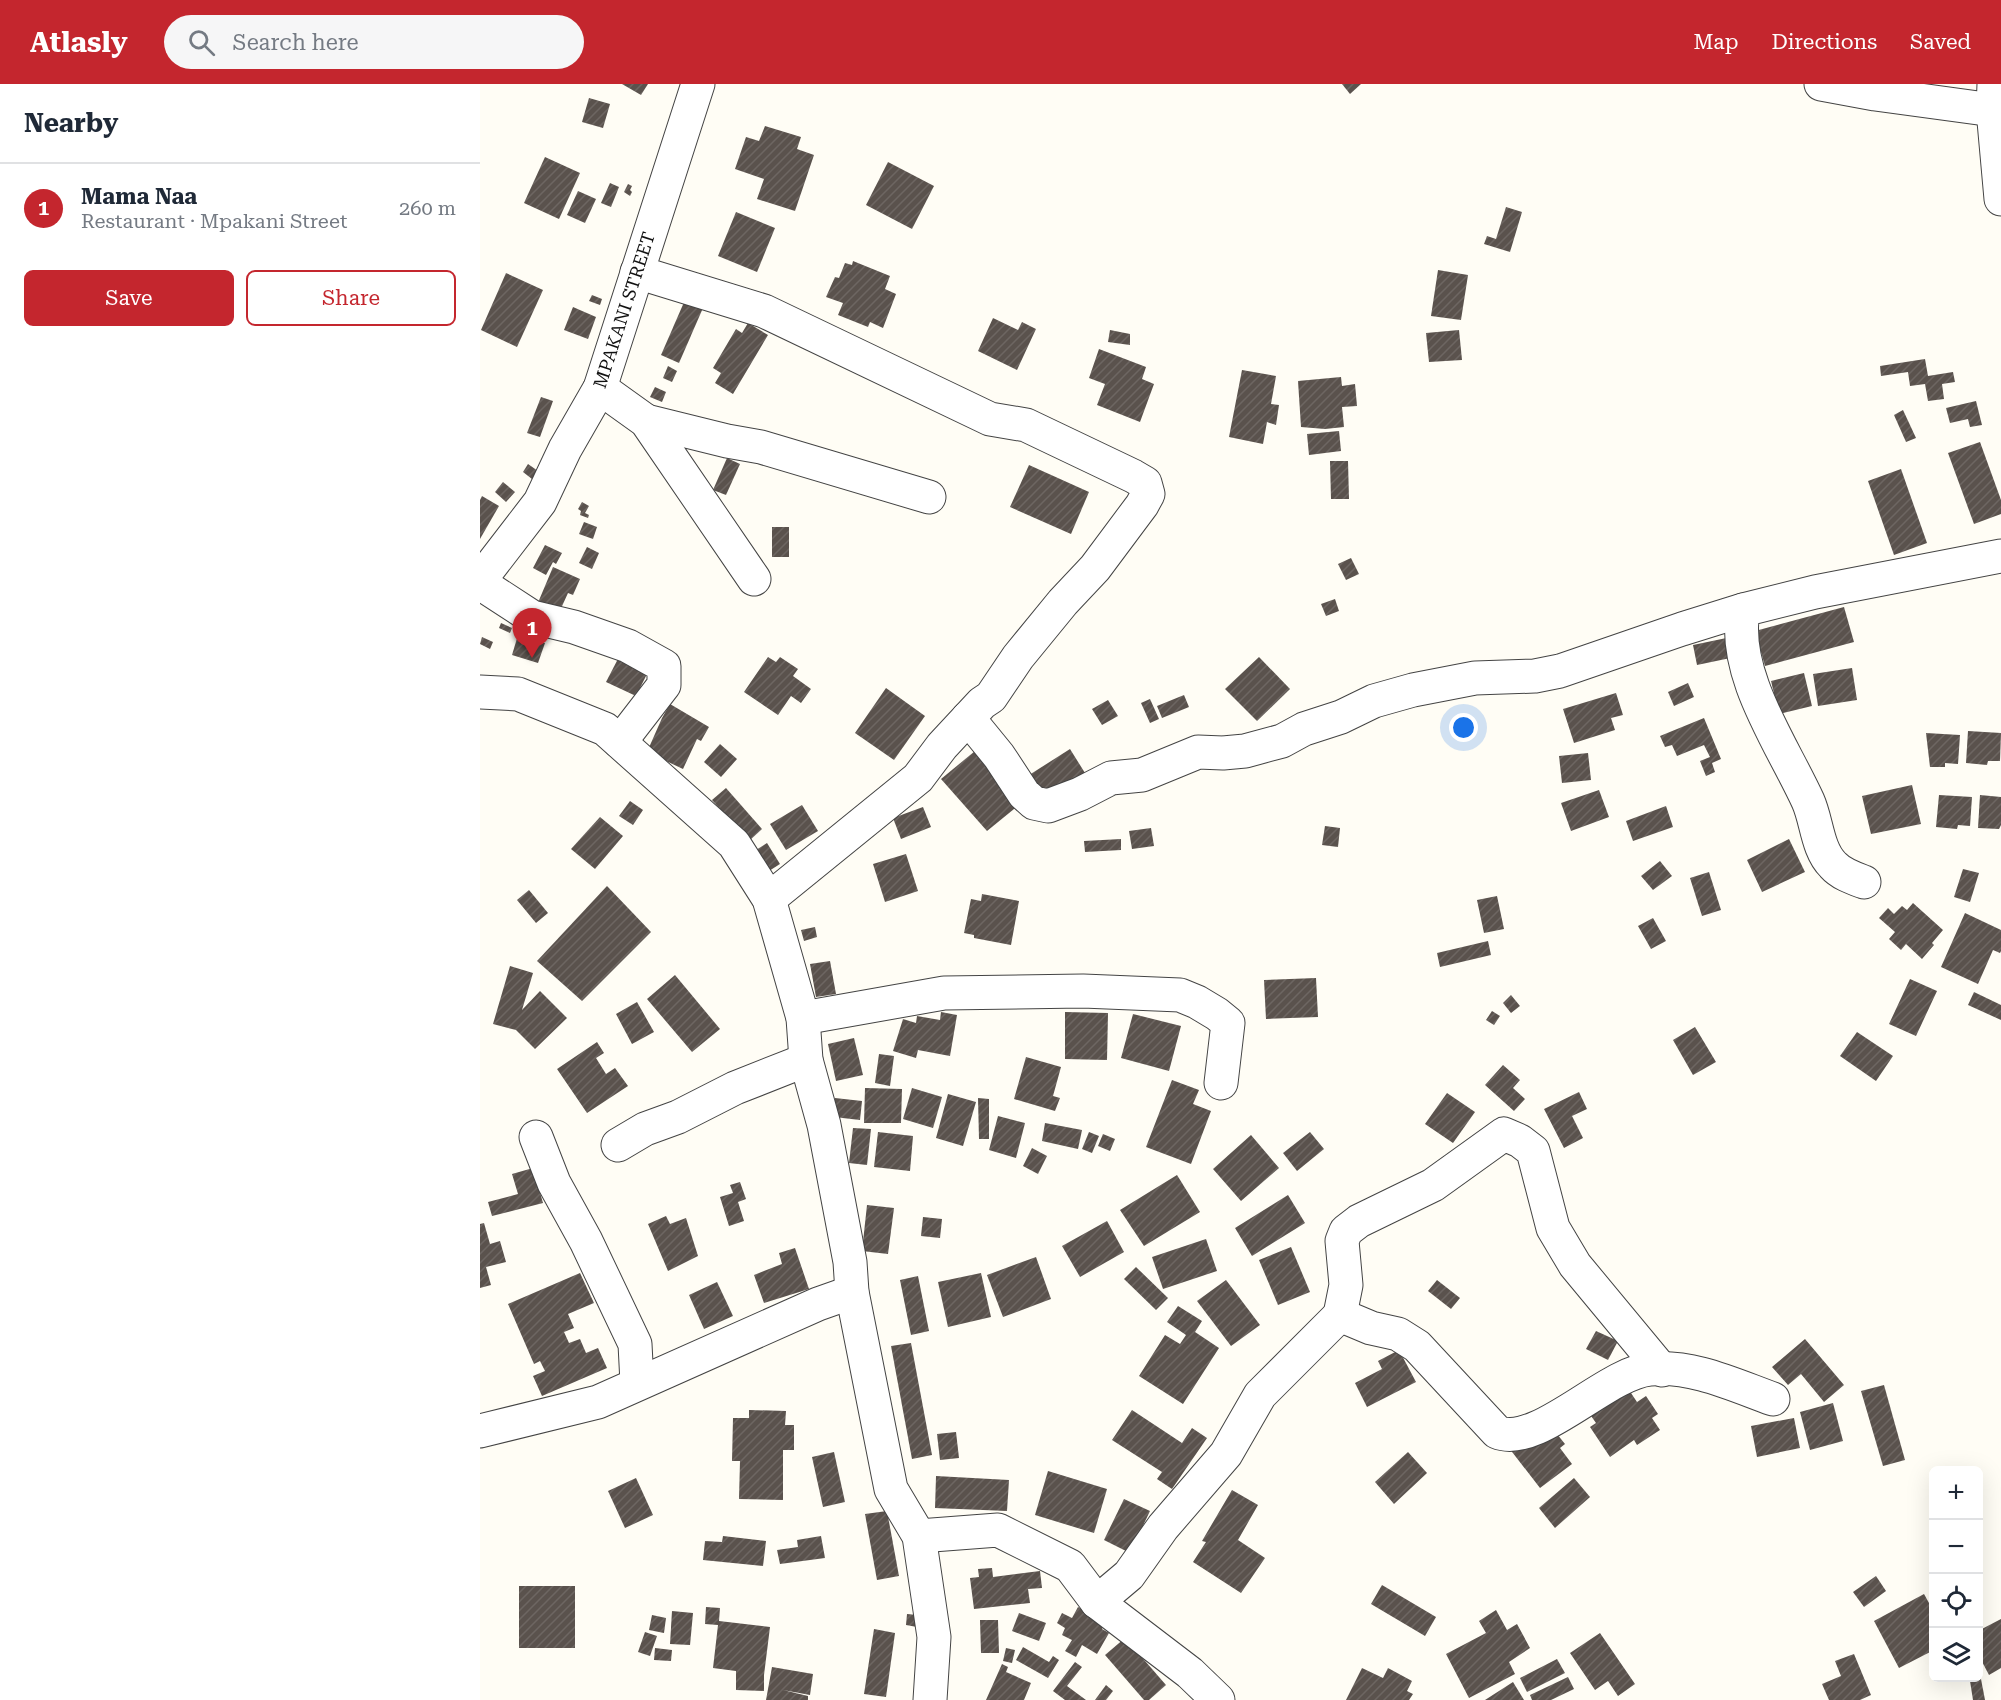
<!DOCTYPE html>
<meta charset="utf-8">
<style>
:root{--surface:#fff;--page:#f6f6f7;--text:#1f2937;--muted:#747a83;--line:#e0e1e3;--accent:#c4262e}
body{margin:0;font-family:"Roboto Serif",serif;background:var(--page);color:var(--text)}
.controls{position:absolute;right:18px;bottom:18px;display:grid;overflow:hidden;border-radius:9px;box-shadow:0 6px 24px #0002}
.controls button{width:54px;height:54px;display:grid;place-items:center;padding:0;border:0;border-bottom:2px solid var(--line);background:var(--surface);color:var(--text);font:30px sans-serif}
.you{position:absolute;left:984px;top:644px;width:21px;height:21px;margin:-15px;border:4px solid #fff;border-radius:50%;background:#1a73e8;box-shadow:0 0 0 9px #1a73e833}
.badge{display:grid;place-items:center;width:39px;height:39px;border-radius:50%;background:var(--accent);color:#fff;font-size:20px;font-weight:700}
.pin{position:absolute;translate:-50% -50px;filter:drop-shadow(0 2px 3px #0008)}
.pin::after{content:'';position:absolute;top:32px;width:21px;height:18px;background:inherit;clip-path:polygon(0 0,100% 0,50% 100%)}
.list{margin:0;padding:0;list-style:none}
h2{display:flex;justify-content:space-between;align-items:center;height:78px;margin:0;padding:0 24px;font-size:26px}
h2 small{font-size:20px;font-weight:400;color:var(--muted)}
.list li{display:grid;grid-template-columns:39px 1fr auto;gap:18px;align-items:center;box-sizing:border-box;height:90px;padding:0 24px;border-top:2px solid var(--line)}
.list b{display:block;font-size:22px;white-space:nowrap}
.list p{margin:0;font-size:20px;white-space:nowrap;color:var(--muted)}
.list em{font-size:20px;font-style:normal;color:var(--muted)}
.actions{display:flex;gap:12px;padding:18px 24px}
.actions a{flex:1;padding:14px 0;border:2px solid var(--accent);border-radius:9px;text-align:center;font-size:21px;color:var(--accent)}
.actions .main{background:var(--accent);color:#fff}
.icon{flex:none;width:33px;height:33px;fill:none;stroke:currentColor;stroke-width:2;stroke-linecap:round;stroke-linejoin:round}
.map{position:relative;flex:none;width:1521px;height:1616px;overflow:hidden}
header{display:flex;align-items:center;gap:36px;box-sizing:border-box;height:84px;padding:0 30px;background:var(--accent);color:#fff}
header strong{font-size:28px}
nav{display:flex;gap:33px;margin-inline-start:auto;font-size:21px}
.search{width:420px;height:54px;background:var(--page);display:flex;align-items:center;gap:15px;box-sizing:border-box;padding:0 21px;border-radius:33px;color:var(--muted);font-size:22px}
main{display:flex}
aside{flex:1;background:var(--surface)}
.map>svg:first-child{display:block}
.building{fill:url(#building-hatch)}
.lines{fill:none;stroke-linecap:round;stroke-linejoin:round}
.minor-casing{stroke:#444;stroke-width:35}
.minor{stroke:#fff;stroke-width:33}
.labels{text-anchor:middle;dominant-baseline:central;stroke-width:6;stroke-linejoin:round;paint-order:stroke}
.street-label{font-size:18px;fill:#111;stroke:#fff}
</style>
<header>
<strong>Atlasly</strong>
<div class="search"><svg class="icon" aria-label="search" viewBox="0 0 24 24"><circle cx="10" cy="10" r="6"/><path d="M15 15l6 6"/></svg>Search here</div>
<nav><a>Map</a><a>Directions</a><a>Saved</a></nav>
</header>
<main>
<aside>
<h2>Nearby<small></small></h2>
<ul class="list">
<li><span class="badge">1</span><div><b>Mama Naa</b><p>Restaurant · Mpakani Street</p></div><em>260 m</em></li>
</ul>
<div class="actions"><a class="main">Save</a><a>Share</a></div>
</aside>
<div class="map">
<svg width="1521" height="1616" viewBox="0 0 1521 1616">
<defs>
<pattern id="building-hatch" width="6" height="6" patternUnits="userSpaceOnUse" patternTransform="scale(1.5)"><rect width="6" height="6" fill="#5a524d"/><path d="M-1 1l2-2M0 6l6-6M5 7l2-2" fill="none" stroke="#6d6662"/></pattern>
</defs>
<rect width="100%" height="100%" fill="#fffdf5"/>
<g class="building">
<path d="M142 0H168L161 11Z"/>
<path d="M862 0H881L870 10Z"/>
<path d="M109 14 130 20 123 44 102 38Z"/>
<path d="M285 42 321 53 317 65 334 71 315 127 277 115 284 95 255 85 266 53 279 57Z"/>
<path d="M65 73 100 89 79 135 44 119Z"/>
<path d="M408 78 454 102 432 145 386 121Z"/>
<path d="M130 99 139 103 131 123 121 119Z"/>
<path d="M148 100 152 102 150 106 152 108 150 112 144 108Z"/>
<path d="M98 107 116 115 105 139 87 131Z"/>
<path d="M1026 123 1042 128 1030 168 1004 160 1007 152 1016 155Z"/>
<path d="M256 128 295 144 277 188 238 172Z"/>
<path d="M373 177 410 192 405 205 416 210 403 244 390 238 388 243 358 231 363 219 346 213 355 193 359 194 365 179 372 181Z"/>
<path d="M958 186 988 191 981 236 951 232Z"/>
<path d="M26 189 63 206 37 263 1 246Z"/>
<path d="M112 211 122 215 120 221 109 217Z"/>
<path d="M205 216 223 224 199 279 181 271Z"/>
<path d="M93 223 116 233 108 255 84 246Z"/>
<path d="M513 234 538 246 542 238 556 245 537 286 498 267Z"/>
<path d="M268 239 288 251 253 310 235 299 241 289 233 284 256 245 262 249Z"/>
<path d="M630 246 650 250V261L628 258Z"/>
<path d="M979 246 982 276 949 278 946 249Z"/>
<path d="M619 265 666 283 662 295 674 300 660 338 617 321 625 300 609 294Z"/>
<path d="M1445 275 1448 292 1473 288 1475 298 1462 300 1464 315 1448 317 1445 300 1430 302 1428 288 1401 292 1400 282Z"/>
<path d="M188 282 197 287 192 298 183 294Z"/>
<path d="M762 286 796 292 791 320 799 321 796 341 787 338 783 360 749 353Z"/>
<path d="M861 293 862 302 875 300 877 322 862 323 864 343 845 345 821 343 818 297Z"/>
<path d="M175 303 186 308 182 318 170 313Z"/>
<path d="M61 313 73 317 60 353 47 349Z"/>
<path d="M1496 317 1502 341 1490 343 1488 335 1470 339 1466 324Z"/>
<path d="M1423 326 1436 354 1426 358 1414 331Z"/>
<path d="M859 347 861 367 829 371 827 350Z"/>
<path d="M1500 358 1521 416V430L1494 440 1468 369Z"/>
<path d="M247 374 260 380 246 411 233 406Z"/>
<path d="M850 377H868L869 415H851Z"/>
<path d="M48 380 58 387 52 395 43 388Z"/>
<path d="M549 381 609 408 591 450 530 423Z"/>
<path d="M1421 385 1447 459 1414 471 1388 397Z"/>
<path d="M23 398 35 408 26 418 15 408Z"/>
<path d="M2 412 19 422 0 455V416Z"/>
<path d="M102 418 109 422 105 429 109 431 108 434 100 431 101 427 98 425Z"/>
<path d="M104 438 117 443 113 455 99 450Z"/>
<rect x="292" y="443" width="17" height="30"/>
<path d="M65 461 82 469 76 480 73 478 66 491 53 484Z"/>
<path d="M107 463 119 469 112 485 99 479Z"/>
<path d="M871 474 879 490 866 496 858 480Z"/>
<path d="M73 483 100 495 93 511 88 509 78 531 57 521Z"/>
<path d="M855 515 859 527 846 532 841 520Z"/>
<path d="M1364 523 1374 558 1285 582 1275 547Z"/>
<path d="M21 539 32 544 30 549 19 544Z"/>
<path d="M38 551 65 559 58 579 32 571Z"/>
<path d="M1256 552 1260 572 1217 581 1213 561Z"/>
<path d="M2 553 13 558 10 565 0 560Z"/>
<path d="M140 571 169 586 156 612 126 598Z"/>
<path d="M288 573 296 578 300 573 318 585 313 592 331 605 321 619 311 612 298 631 264 608Z"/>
<path d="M779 573 810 605 777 637 745 605Z"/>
<path d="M1372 584 1377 616 1338 622 1333 590Z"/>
<path d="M1324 589 1332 622 1299 630 1291 597Z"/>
<path d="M1208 599 1214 613 1194 622 1188 608Z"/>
<path d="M406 604 445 632 414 676 375 649Z"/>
<path d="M1136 609 1143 631 1131 634 1135 646 1094 659 1083 625Z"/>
<path d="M704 611 709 623 682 634 677 622Z"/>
<path d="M670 615 679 635 670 639 661 619Z"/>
<path d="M628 616 638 632 622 641 612 625Z"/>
<path d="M190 620 229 643 221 657 217 655 203 685 167 668 182 634Z"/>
<path d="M1224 634 1241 675 1232 679 1235 688 1226 692 1220 677 1230 673 1224 661 1197 672 1192 661 1185 663 1180 652Z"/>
<path d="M1488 647 1521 649 1520 677H1508L1507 681 1486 679Z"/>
<path d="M1446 649 1480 651 1478 680 1465 679V683H1450Z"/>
<path d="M240 660 257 675 241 693 224 678Z"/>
<path d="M590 665 605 689 562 717 546 693Z"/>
<path d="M495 667 540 720 507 747 461 695Z"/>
<path d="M1108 669 1111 696 1082 699 1079 672Z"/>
<path d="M1432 701 1441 740 1391 750 1382 712Z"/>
<path d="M246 704 282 745 269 757 232 716Z"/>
<path d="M1119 706 1129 733 1091 747 1081 719Z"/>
<path d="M1459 711 1492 713 1490 742 1478 741 1477 745 1456 743Z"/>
<path d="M1500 711 1521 713V741L1519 745 1498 744Z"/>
<path d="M150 717 163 726 153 741 139 732Z"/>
<path d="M322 721 338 747 306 766 290 740Z"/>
<path d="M1186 722 1193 743 1153 757 1146 737Z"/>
<path d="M443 723 451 743 421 755 413 734Z"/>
<path d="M120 733 143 752 115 785 91 765Z"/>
<path d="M845 742 860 744 858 763 842 761Z"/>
<path d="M671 744 674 762 652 765 649 747Z"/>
<path d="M641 755V766L605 768 604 757Z"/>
<path d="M1309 755 1325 788 1282 808 1267 776Z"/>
<path d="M287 759 300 780 289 787 276 766Z"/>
<path d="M426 770 438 807 405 818 393 780Z"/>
<path d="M1180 777 1192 792 1173 806 1161 792Z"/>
<path d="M1483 785 1499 789 1490 818 1474 813Z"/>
<path d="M1229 788 1241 826 1222 832 1210 794Z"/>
<path d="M127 802 171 848 102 917 57 877Z"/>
<path d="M49 806 68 829 56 839 37 816Z"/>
<path d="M502 810 539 817 531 861 494 854V851L484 849 491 815 501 817Z"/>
<path d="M1017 812 1024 845 1004 849 997 816Z"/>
<path d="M1433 819 1463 846 1452 859 1454 861 1442 875 1426 860 1421 866 1409 855 1415 848 1399 834 1408 824 1414 830 1422 822 1427 826Z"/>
<path d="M1485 829 1521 846V867L1520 869 1513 866 1498 900 1461 883Z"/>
<path d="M1173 834 1186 857 1171 865 1158 842Z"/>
<path d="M335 843 337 853 324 857 321 846Z"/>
<path d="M1008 857 1011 871 960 883 957 869Z"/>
<path d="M350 877 356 910 336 913 330 880Z"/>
<path d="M30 882 53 889 42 926 60 907 87 934 55 965 36 946 13 940Z"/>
<path d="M195 891 240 945 212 968 167 915Z"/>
<path d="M836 894 838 933 786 935 784 896Z"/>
<path d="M1430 895 1457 907 1436 952 1409 940Z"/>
<path d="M1494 908 1521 921V936L1488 921Z"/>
<path d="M1031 911 1040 922 1031 929 1023 919Z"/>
<path d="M157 918 174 948 152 960 136 930Z"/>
<path d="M1012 927 1020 932 1014 941 1006 936Z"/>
<path d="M461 928 477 931 470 972 438 966 436 974 413 967 423 935 436 939 437 932 460 936Z"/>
<path d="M585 928 628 929 627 976 585 975Z"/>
<path d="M653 930 701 942 689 987 641 974Z"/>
<path d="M1215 943 1236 978 1213 991 1193 956Z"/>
<path d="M1377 948 1413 972 1396 997 1360 972Z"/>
<path d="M374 954 383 991 356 997 348 960Z"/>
<path d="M117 958 124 969 116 974 126 990 135 984 148 1002 107 1029 77 985Z"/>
<path d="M399 970 414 972 410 1002 395 999Z"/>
<path d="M546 973 581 983 573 1012 580 1014 575 1027 534 1015Z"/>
<path d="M1023 981 1040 996 1033 1004 1045 1015 1034 1027 1005 1001Z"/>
<path d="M692 996 719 1006 713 1020 731 1027 711 1080 666 1063Z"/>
<path d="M385 1004 422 1005 421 1039H384Z"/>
<path d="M432 1004 462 1013 453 1044 423 1035Z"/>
<path d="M1099 1008 1107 1025 1092 1032 1103 1054 1084 1064 1064 1025Z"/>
<path d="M967 1009 995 1028 973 1059 945 1040Z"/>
<path d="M468 1010 496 1018 483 1062 456 1054Z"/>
<path d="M355 1014 382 1017 380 1036 354 1033Z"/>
<path d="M498 1014 509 1015V1055H499Z"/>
<path d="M518 1032 545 1039 536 1074 509 1066Z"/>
<path d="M565 1039 602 1046 598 1065 562 1057Z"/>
<path d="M373 1044 391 1045 387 1081 369 1079Z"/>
<path d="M398 1048 433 1052 430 1087 394 1083Z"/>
<path d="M609 1048 619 1052 612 1069 602 1065Z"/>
<path d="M830 1048 844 1065 817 1087 803 1069Z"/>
<path d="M623 1050 635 1055 630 1067 618 1062Z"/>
<path d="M771 1051 799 1084 761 1117 733 1085Z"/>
<path d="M552 1064 567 1072 558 1090 543 1082Z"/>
<path d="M53 1084 63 1119 12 1132 8 1118 38 1110 32 1090Z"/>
<path d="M697 1091 720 1128 664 1162 640 1126Z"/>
<path d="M260 1098 266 1115 258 1118 264 1137 249 1142 240 1113 253 1109 250 1101Z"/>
<path d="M808 1111 825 1139 772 1172 755 1144Z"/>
<path d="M387 1121 414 1124 408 1170 382 1167Z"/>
<path d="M186 1132 190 1140 206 1134 218 1172 188 1187 168 1140Z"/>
<path d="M443 1133 462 1135 460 1154 441 1152Z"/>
<path d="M627 1137 644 1168 600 1193 582 1162Z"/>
<path d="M4 1139 10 1160 20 1157 26 1178 6 1183 11 1201 0 1204V1140Z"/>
<path d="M726 1155 737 1187 683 1205 672 1173Z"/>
<path d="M811 1163 830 1208 798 1221 779 1176Z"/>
<path d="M315 1164 329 1205 284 1219 274 1191 302 1180 299 1169Z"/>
<path d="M556 1173 571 1215 523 1233 507 1191Z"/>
<path d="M656 1183 688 1214 676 1226 644 1195Z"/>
<path d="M100 1189 114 1219 88 1230 94 1244 84 1248 89 1259 100 1255 106 1269 118 1264 127 1284 62 1312 53 1292 65 1287 60 1277 54 1280 28 1220Z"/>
<path d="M501 1189 511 1233 468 1243 458 1198Z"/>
<path d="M438 1192 449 1247 431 1251 420 1196Z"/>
<path d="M746 1196 780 1241 751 1262 717 1217Z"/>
<path d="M957 1196 980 1214 971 1225 948 1207Z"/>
<path d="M237 1198 253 1232 224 1245 209 1211Z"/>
<path d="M698 1222 722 1237 715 1248 739 1264 703 1320 659 1292 685 1251 700 1260 706 1251 687 1238Z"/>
<path d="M1116 1247 1138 1257 1128 1276 1106 1265Z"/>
<path d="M1325 1255 1364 1301 1344 1318 1321 1290 1308 1301 1292 1283Z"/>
<path d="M431 1259 452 1371 432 1375 411 1262Z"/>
<path d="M919 1266 936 1298 887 1323 875 1299 902 1285 898 1277Z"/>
<path d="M1404 1301 1425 1376 1403 1382 1381 1307Z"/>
<path d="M1147 1303 1157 1318 1166 1312 1178 1330 1172 1334 1180 1346 1157 1361 1154 1356 1130 1373 1110 1343 1116 1339 1109 1329Z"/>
<path d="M1353 1319 1363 1357 1330 1366 1320 1328Z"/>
<path d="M269 1326 306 1327 305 1341H314V1366H303V1416L259 1415 260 1377H252L253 1334H269Z"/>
<path d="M652 1326 702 1359 712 1344 727 1354 692 1405 677 1395 682 1388 632 1356Z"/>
<path d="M1314 1334 1320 1364 1277 1373 1271 1342Z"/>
<path d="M1073 1345 1085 1360 1080 1364 1092 1380 1060 1404 1029 1364Z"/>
<path d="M476 1348 479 1374 460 1376 457 1350Z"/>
<path d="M354 1368 365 1418 343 1423 332 1373Z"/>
<path d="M928 1368 947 1389 914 1420 895 1398Z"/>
<path d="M568 1387 627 1405 614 1449 555 1431Z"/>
<path d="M456 1392 529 1396 527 1427 455 1424Z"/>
<path d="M156 1394 173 1431 145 1444 128 1407Z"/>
<path d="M1094 1394 1110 1413 1075 1444 1059 1424Z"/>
<path d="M752 1406 778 1421 758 1456 785 1474 761 1509 713 1478 726 1458 722 1457Z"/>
<path d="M644 1415 670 1427 650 1469 624 1456Z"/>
<path d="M407 1427 419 1492 397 1496 385 1430Z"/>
<path d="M243 1452 286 1457 283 1482 223 1476 225 1457 242 1458Z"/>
<path d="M341 1452 345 1474 300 1480 297 1466 318 1463 317 1456Z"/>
<path d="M512 1484 513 1493 560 1487 562 1504 548 1505 550 1519 494 1525 490 1494 499 1493 498 1485Z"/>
<path d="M1396 1492 1406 1507 1384 1523 1373 1508Z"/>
<path d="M902 1501 956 1533 945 1552 891 1520Z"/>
<rect x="39" y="1502" width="56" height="62"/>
<path d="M1444 1510 1454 1528V1566L1419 1584 1394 1537Z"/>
<path d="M226 1523 240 1524 239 1537 290 1543 284 1591V1607L256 1606V1587L233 1584 238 1541 225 1540Z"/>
<path d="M598 1523 612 1531 629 1532 622 1545 629 1549 617 1570 602 1561 596 1573 585 1567 592 1556 582 1551 585 1544 577 1539 582 1529 592 1534Z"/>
<path d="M1016 1526 1027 1546 1037 1540 1050 1564 1029 1578 1035 1590 989 1614 966 1570 1006 1549 999 1537Z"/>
<path d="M192 1527 213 1529 210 1561 190 1560Z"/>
<path d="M539 1529 566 1539 559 1557 532 1547Z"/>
<path d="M427 1530 438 1531 437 1543 426 1541Z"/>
<path d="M172 1531 186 1534 184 1549 169 1546Z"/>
<path d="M1521 1535V1584L1509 1591 1498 1570V1547Z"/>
<path d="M500 1536H518L519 1569H501Z"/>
<path d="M394 1545 415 1549 406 1613 384 1610Z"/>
<path d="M165 1548 177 1552 170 1572 158 1568Z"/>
<path d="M1120 1549 1155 1600 1138 1612 1128 1597 1115 1606 1090 1569Z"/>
<path d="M645 1554 686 1601 669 1616H664L625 1571Z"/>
<path d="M543 1563 569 1578 573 1572 579 1576 568 1594 536 1576Z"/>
<path d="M175 1564 192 1566 191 1577 174 1576Z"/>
<path d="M526 1564 535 1566 532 1579 523 1577Z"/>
<path d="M1374 1570 1391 1611 1380 1616H1349L1342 1600 1361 1592 1355 1577Z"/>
<path d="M1077 1575 1085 1589 1047 1608 1040 1594Z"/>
<path d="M595 1578 602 1583 587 1602 606 1616H585L573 1607Z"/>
<path d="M522 1580 528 1583 526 1588 551 1599 544 1616H506Z"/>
<path d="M292 1583 333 1590 330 1611 303 1606 328 1612V1616H286Z"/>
<path d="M882 1584 903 1594 908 1584 932 1597 927 1607 933 1610 929 1616H866Z"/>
<path d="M1088 1593 1094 1605 1071 1616H1052L1050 1611Z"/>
<path d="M1501 1595 1505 1616H1493L1490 1597Z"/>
<path d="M1033 1598 1044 1616H1005Z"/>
<path d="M626 1601 633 1607 626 1616H615Z"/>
</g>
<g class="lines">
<defs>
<g id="minor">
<path d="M1341 0 1395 10 1513 26"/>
<path d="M1514 0 1513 26 1521 115"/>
<path d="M157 188 284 227 510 335 546 341 653 392 665 399 668 410 662 421 615 484 583 518 538 573 511 613 502 619 462 662 438 694 289 815"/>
<path d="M120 304 166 337 274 495"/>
<path d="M166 337 247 357 281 363 449 413"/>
<path d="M0 496 60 418 85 365 120 304 218 0"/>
<path d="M0 499 52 533 94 543 148 562 184 582V601L140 658"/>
<path d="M0 608 38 610 125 645 254 760 289 815 323 934 326 976 344 1041 370 1178 372 1208 411 1405 439 1452 454 1553 450 1616"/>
<path d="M488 634 519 672 544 710 554 719 568 722 600 710 631 694 662 691 718 668 743 669 765 667 802 657 824 645 861 633 894 617 933 606 995 594 1055 592 1080 587 1202 545 1263 526"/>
<path d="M1384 798C1373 794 1361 790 1353 781 1337 765 1337 737 1328 717 1302 660 1252 591 1263 526L1335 508 1521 472"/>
<path d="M323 934 464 909 603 907 700 911 717 918 737 930 748 939 741 999"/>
<path d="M56 1053 74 1099 106 1157 155 1260 157 1299"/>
<path d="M138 1061 165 1045 198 1033 255 1004 326 976"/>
<path d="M860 1231 866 1201 862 1157 866 1147 879 1137 953 1101 1024 1050 1040 1057 1053 1067 1073 1144 1095 1181 1182 1286"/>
<path d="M0 1347 118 1318 338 1220 372 1208"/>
<path d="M439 1452 518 1446 590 1482 617 1518 710 1589 738 1616"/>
<path d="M617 1518 649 1491 683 1443 746 1370 780 1311 860 1231 891 1244 918 1250 937 1262 1017 1348C1057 1365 1126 1289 1170 1285 1213 1281 1254 1301 1293 1315"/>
</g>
</defs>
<use href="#minor" class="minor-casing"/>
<use href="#minor" class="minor"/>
</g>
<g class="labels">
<g class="street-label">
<text transform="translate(144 226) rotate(-72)">MPAKANI STREET</text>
</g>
</g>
</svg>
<div class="controls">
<button>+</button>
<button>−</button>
<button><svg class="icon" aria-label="locate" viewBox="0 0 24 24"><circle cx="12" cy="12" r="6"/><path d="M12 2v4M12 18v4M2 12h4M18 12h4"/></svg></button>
<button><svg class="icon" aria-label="layers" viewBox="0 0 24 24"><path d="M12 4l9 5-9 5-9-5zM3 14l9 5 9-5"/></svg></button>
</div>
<div class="you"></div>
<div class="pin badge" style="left:52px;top:574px">1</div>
</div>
</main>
